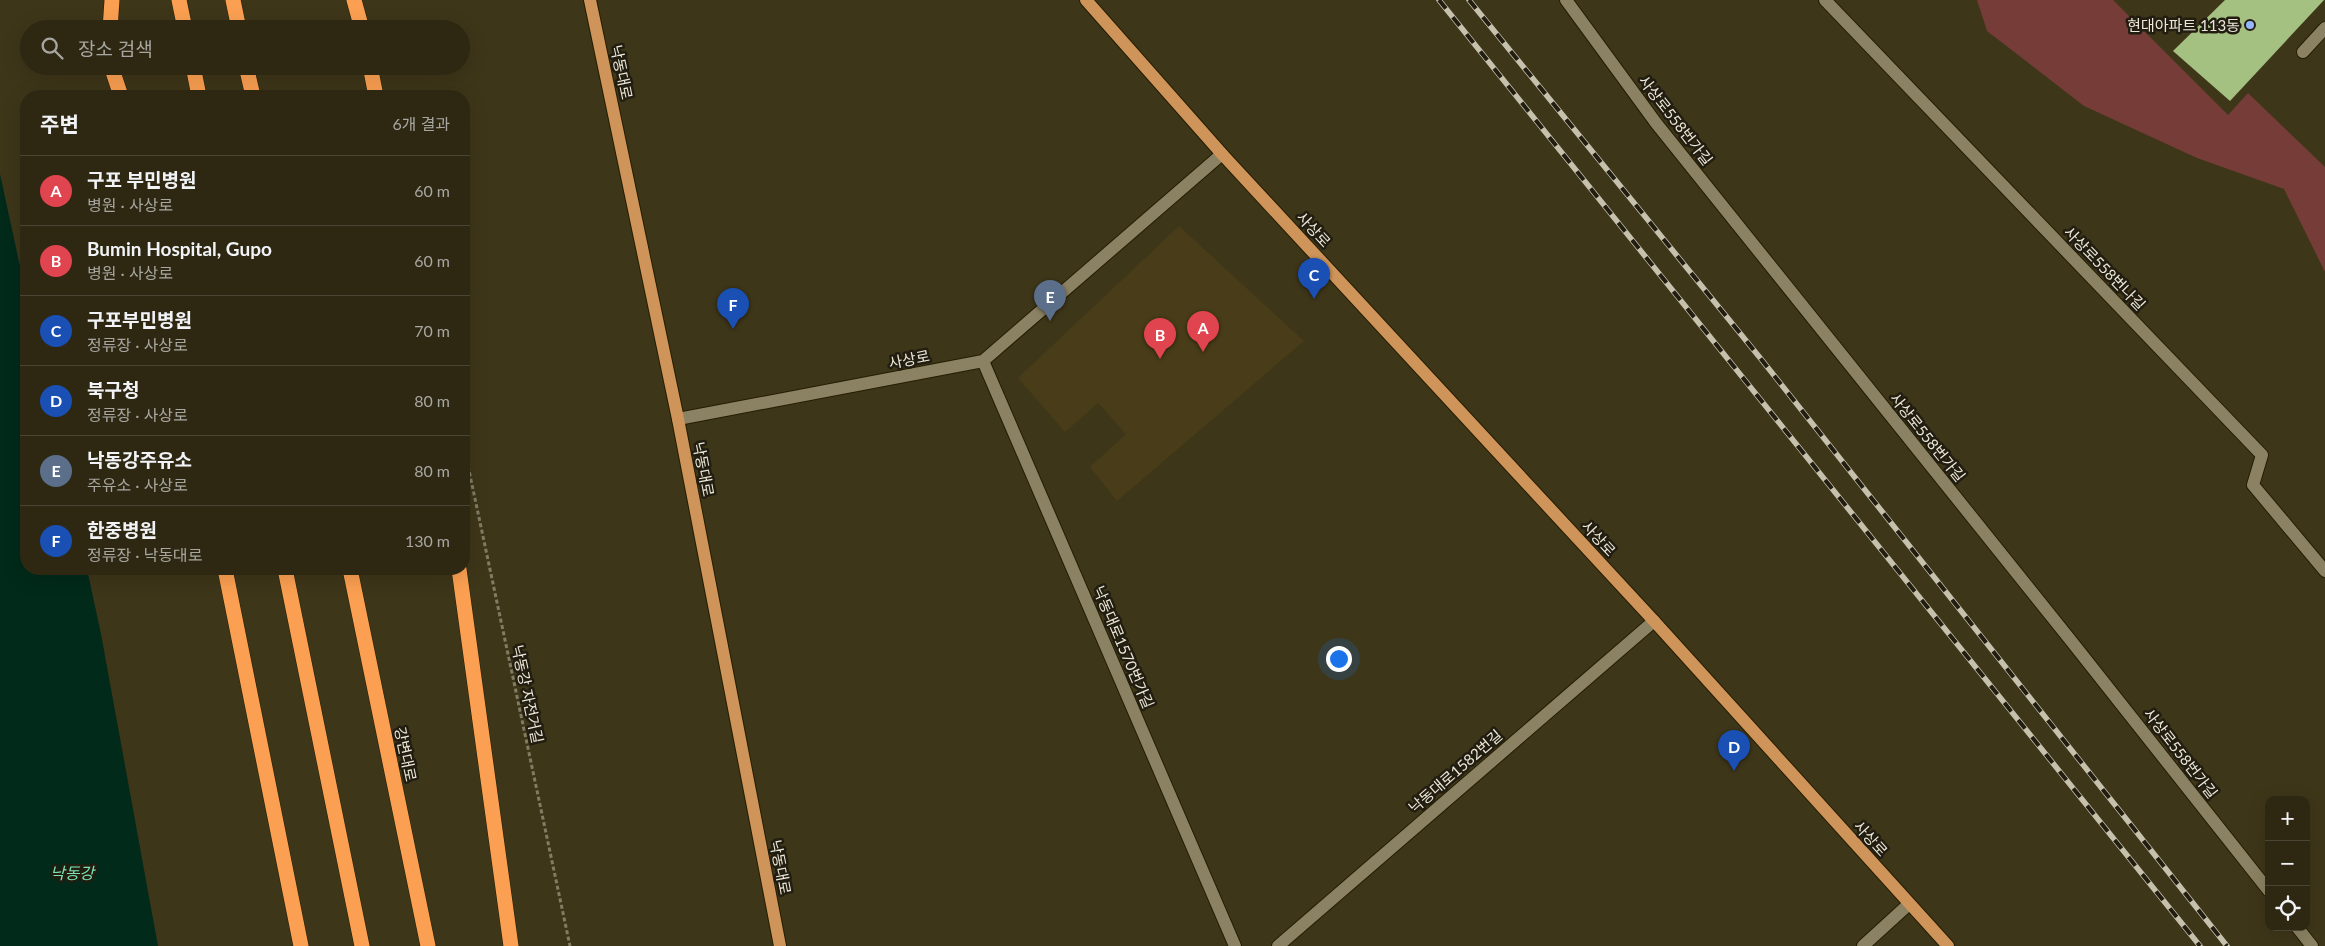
<!DOCTYPE html>
<html lang="ko">
<meta charset="utf-8">
<style>
:root{--surface:#2e2813;--page:#36301c;--text:#f1f3f6;--muted:#a7a6a0;--line:#494433;--accent:#1a73e8}
body{margin:0;font-family:Lato,"Noto Sans KR",sans-serif;background:var(--page);color:var(--text)}
.controls{position:absolute;right:15px;bottom:15px;display:grid;overflow:hidden;border-radius:10px;box-shadow:0 5px 20px #0002}
.controls button{width:45px;height:45px;display:grid;place-items:center;padding:0;border:0;border-bottom:1px solid var(--line);background:var(--surface);color:var(--text);font:25px sans-serif}
.you{position:absolute;left:1338px;top:658px;width:18px;height:18px;margin:-12px;border:4px solid #fff;border-radius:50%;background:#1a73e8;box-shadow:0 0 0 8px #1a73e833}
.badge{display:grid;place-items:center;width:32px;height:32px;border-radius:50%;background:var(--accent);color:#fff;font-size:16px;font-weight:700}
.pin{position:absolute;translate:-50% -41px;filter:drop-shadow(0 1px 2px #0008)}
.pin::after{content:'';position:absolute;top:26px;width:18px;height:15px;background:inherit;clip-path:polygon(0 0,100% 0,50% 100%)}
.list{margin:0;padding:0;list-style:none}
h2{display:flex;justify-content:space-between;align-items:center;height:65px;margin:0;padding:0 20px;font-size:21px}
h2 small{font-size:16px;font-weight:400;color:var(--muted)}
.list li{display:grid;grid-template-columns:32px 1fr auto;gap:15px;align-items:center;box-sizing:border-box;height:70px;padding:0 20px;border-top:1px solid var(--line)}
.list b{display:block;font-size:19px;white-space:nowrap}
.list p{margin:0;font-size:16px;white-space:nowrap;color:var(--muted)}
.list em{font-size:16px;font-style:normal;color:var(--muted)}
.icon{flex:none;width:28px;height:28px;fill:none;stroke:currentColor;stroke-width:2;stroke-linecap:round;stroke-linejoin:round}
.map{position:relative;flex:none;width:2325px;height:946px;overflow:hidden}
.search{position:absolute;background:var(--surface);box-shadow:0 5px 20px #0002;left:20px;top:20px;width:450px;height:55px;display:flex;align-items:center;gap:12px;box-sizing:border-box;padding:0 18px;border-radius:28px;color:var(--muted);font-size:19px}
.panel{position:absolute;background:var(--surface);box-shadow:0 5px 20px #0002;left:20px;top:90px;width:450px;height:485px;border-radius:20px}
.map>svg:first-child{display:block}
.built{fill:#483d18}
.green{fill:#753c38}
.water{fill:#012a1a}
.building{fill:#a5c182}
.lines{fill:none;stroke-linecap:round;stroke-linejoin:round}
.minor-casing{stroke:#251d01;stroke-width:14}
.major-casing{stroke:#251d01;stroke-width:14}
.highway-casing{stroke:#251d01;stroke-width:16}
.path{stroke:#837c64;stroke-width:3;stroke-dasharray:4 2.5;stroke-linecap:butt}
.minor{stroke:#8b8263;stroke-width:12}
.major{stroke:#ce9459;stroke-width:12}
.highway{stroke:#fba052;stroke-width:15}
.rail-casing{stroke:#c6c1ad;stroke-width:5.5}
.rail{stroke:#211d11;stroke-width:4;stroke-dasharray:11;stroke-linecap:butt}
.poi-dot{fill:#95b6fd;stroke:#211d11;stroke-width:2}
.labels{text-anchor:middle;dominant-baseline:central;stroke-width:5;stroke-linejoin:round;paint-order:stroke}
.poi-label{font-size:15px;fill:#ece7d6;stroke:#211d11;text-anchor:end}
.street-label{font-size:15px;fill:#ece7d6;stroke:#211d11}
.water-label{font-size:16px;font-style:italic;fill:#7be3b3;stroke:#211d11}
</style>
<div class="map">
<svg width="2325" height="946" viewBox="0 0 2325 946">
<rect width="100%" height="100%" fill="#3e3619"/>
<path class="built" d="M1179 226 1304 341 1117 501 1090 467 1126 434 1098 403 1065 432 1018 378Z"/>
<path class="green" d="M1977 0H2113L2228 115 2248 93 2325 167V272L2284 189 2197 158 2084 106 1987 31Z"/>
<path class="water" d="M0 174 26 294V569H87L101 634 158 946H0Z"/>
<path class="building" d="M2225 0H2324L2230 101 2173 51Z"/>
<g class="lines">
<defs>
<g id="minor">
<path d="M1566 0 1656 123 2072 642 2269 891"/>
<path d="M1825 0 2262 455 2253 485 2325 571"/>
<path d="M2303 52 2325 28"/>
<path d="M983 361 1235 946"/>
<path d="M678 419 983 361 1222 154"/>
<path d="M2297 927 2312 946"/>
<path d="M1278 946 1654 621"/>
<path d="M1863 946 1909 904"/>
</g>
<g id="major">
<path d="M590 0 678 419 780 946"/>
<path d="M1086 0 1222 154 1654 621 1948 946"/>
</g>
<g id="highway">
<path d="M179 0 185 29"/>
<path d="M233 0 239 29"/>
<path d="M354 0 362 29"/>
<path d="M110 29 112 0"/>
<path d="M111 66 121 96"/>
<path d="M193 66 199 96"/>
<path d="M246 66 253 96"/>
<path d="M370 66 376 96"/>
<path d="M225 569 301 946"/>
<path d="M285 569 362 946"/>
<path d="M350 569 428 946"/>
<path d="M459 569 511 946"/>
</g>
</defs>
<use href="#minor" class="minor-casing"/>
<use href="#major" class="major-casing"/>
<use href="#highway" class="highway-casing"/>
<path class="path" d="M464 447 570 946"/>
<use href="#minor" class="minor"/>
<use href="#major" class="major"/>
<use href="#highway" class="highway"/>
<defs>
<g id="rail">
<path d="M1439 0 2200 946"/>
<path d="M1469 0 1761 359 2227 946"/>
</g>
</defs>
<use href="#rail" class="rail-casing"/>
<use href="#rail" class="rail"/>
</g>
<circle class="poi-dot" cx="2250" cy="25" r="5"/>
<g class="labels">
<g class="poi-label">
<text x="2240" y="25">현대아파트 113동</text>
</g>
<g class="street-label">
<text transform="translate(622 72) rotate(78)">낙동대로</text>
<text transform="translate(1676 120) rotate(52)">사상로558번가길</text>
<text transform="translate(1314 229) rotate(47)">사상로</text>
<text transform="translate(2105 268) rotate(46)">사상로558번나길</text>
<text transform="translate(909 359) rotate(-11)">사상로</text>
<text transform="translate(1928 437) rotate(51)">사상로558번가길</text>
<text transform="translate(704 469) rotate(79)">낙동대로</text>
<text transform="translate(1599 538) rotate(47)">사상로</text>
<text transform="translate(1124 647) rotate(67)">낙동대로1570번가길</text>
<text transform="translate(528 694) rotate(78)">낙동강 자전거길</text>
<text transform="translate(2181 753) rotate(52)">사상로558번가길</text>
<text transform="translate(406 754) rotate(78)">강변대로</text>
<text transform="translate(1455 771) rotate(-41)">낙동대로1582번길</text>
<text transform="translate(1871 838) rotate(48)">사상로</text>
<text transform="translate(781 867) rotate(79)">낙동대로</text>
</g>
<g class="water-label">
<text x="72" y="872">낙동강</text>
</g>
</g>
</svg>
<div class="controls">
<button>+</button>
<button>−</button>
<button><svg class="icon" aria-label="locate" viewBox="0 0 24 24"><circle cx="12" cy="12" r="6"/><path d="M12 2v4M12 18v4M2 12h4M18 12h4"/></svg></button>
</div>
<div class="you"></div>
<div class="pin badge" style="left:1203px;top:352px;background:#e0444e">A</div>
<div class="pin badge" style="left:1160px;top:359px;background:#e0444e">B</div>
<div class="pin badge" style="left:1314px;top:299px;background:#1a4fb4">C</div>
<div class="pin badge" style="left:1734px;top:771px;background:#1a4fb4">D</div>
<div class="pin badge" style="left:1050px;top:321px;background:#5c6f8a">E</div>
<div class="pin badge" style="left:733px;top:329px;background:#1a4fb4">F</div>
<div class="search"><svg class="icon" aria-label="search" viewBox="0 0 24 24"><circle cx="10" cy="10" r="6"/><path d="M15 15l6 6"/></svg>장소 검색</div>
<section class="panel">
<h2>주변<small>6개 결과</small></h2>
<ul class="list">
<li><span class="badge" style="background:#e0444e">A</span><div><b>구포 부민병원</b><p>병원 · 사상로</p></div><em>60 m</em></li>
<li><span class="badge" style="background:#e0444e">B</span><div><b>Bumin Hospital, Gupo</b><p>병원 · 사상로</p></div><em>60 m</em></li>
<li><span class="badge" style="background:#1a4fb4">C</span><div><b>구포부민병원</b><p>정류장 · 사상로</p></div><em>70 m</em></li>
<li><span class="badge" style="background:#1a4fb4">D</span><div><b>북구청</b><p>정류장 · 사상로</p></div><em>80 m</em></li>
<li><span class="badge" style="background:#5c6f8a">E</span><div><b>낙동강주유소</b><p>주유소 · 사상로</p></div><em>80 m</em></li>
<li><span class="badge" style="background:#1a4fb4">F</span><div><b>한중병원</b><p>정류장 · 낙동대로</p></div><em>130 m</em></li>
</ul>
</section>
</div>
